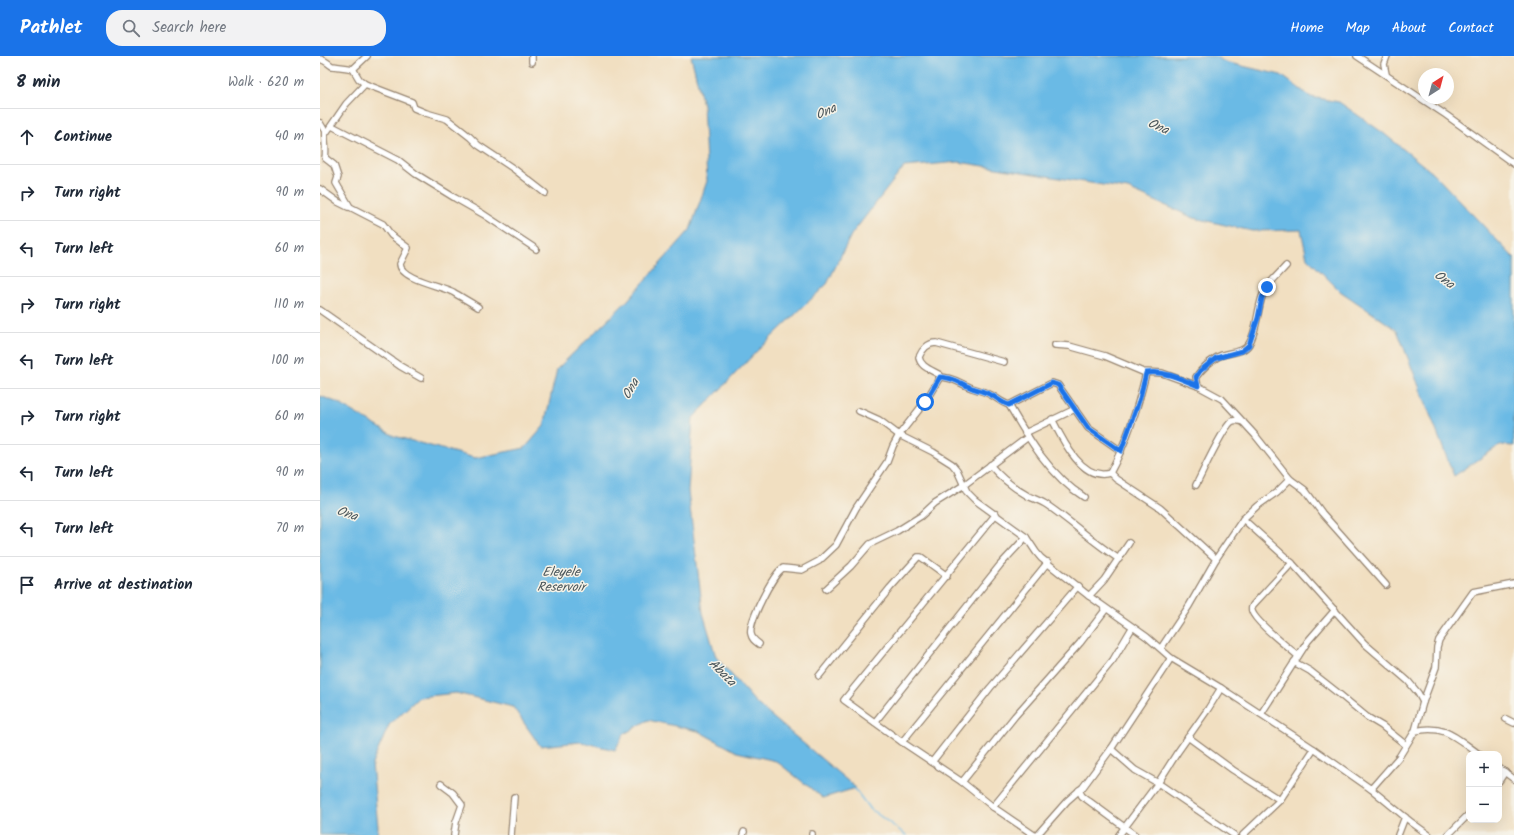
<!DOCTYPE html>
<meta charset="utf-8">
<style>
:root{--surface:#fff;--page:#f2f2f3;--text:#1f2937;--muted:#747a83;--line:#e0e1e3;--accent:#1a73e8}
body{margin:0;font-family:Kalam,sans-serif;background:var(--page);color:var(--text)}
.controls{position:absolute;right:12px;bottom:12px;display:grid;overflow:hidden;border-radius:8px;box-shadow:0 4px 16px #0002}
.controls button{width:36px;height:36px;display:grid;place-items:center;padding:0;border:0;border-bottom:1px solid var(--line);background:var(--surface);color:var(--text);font:20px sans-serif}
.compass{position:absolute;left:1098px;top:12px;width:36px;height:36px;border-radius:50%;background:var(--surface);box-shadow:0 4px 16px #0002;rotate:36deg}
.stop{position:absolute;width:12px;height:12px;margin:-9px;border:3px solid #1a73e8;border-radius:50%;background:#fff}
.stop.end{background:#1a73e8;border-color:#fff;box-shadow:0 1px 4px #0008}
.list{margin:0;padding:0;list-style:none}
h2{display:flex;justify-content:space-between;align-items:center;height:52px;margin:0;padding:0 16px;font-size:17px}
h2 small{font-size:13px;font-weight:400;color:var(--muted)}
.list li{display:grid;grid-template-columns:26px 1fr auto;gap:12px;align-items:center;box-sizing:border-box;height:56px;padding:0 16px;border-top:1px solid var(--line)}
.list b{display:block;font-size:15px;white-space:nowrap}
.list em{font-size:13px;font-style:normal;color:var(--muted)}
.icon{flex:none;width:22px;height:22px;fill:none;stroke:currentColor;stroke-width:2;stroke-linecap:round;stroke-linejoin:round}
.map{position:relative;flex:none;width:1194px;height:779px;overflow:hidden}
header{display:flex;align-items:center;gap:24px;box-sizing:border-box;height:56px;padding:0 20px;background:var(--accent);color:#fff}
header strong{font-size:19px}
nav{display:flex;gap:22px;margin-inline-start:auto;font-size:14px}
.search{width:280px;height:36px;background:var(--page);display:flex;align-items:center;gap:10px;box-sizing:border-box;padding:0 14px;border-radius:16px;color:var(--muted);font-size:15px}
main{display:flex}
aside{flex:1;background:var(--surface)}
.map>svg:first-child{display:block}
.water{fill:#6abae5;stroke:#527282}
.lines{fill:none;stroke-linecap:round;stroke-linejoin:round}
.stream{stroke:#6abae5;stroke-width:1.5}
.minor-casing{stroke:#968470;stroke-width:8}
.minor{stroke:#fff;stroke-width:5.5}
.route{stroke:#1a73e8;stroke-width:5}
.labels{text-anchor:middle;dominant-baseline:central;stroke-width:3;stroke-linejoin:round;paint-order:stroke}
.water-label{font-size:13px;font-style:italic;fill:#49555a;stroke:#f7f3e8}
</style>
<header>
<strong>Pathlet</strong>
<div class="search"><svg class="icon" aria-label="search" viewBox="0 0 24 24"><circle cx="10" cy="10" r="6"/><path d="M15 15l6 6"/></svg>Search here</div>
<nav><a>Home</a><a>Map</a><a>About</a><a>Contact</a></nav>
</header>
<main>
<aside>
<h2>8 min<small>Walk · 620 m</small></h2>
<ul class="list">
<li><svg class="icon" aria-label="ahead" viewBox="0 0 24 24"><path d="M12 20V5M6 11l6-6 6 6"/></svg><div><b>Continue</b></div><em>40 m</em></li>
<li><svg class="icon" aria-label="right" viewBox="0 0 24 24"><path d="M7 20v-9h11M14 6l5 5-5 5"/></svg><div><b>Turn right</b></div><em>90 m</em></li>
<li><svg class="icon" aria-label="left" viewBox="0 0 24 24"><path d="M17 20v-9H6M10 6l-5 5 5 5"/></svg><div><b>Turn left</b></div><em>60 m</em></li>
<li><svg class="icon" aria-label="right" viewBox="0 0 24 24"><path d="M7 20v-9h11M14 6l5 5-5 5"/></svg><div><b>Turn right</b></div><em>110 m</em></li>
<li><svg class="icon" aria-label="left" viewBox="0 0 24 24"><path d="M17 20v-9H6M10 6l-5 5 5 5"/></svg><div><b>Turn left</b></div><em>100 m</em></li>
<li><svg class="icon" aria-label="right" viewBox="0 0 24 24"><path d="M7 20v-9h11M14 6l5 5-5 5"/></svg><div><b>Turn right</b></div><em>60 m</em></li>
<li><svg class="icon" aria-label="left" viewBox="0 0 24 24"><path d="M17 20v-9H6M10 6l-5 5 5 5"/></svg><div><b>Turn left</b></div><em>90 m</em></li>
<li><svg class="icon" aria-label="left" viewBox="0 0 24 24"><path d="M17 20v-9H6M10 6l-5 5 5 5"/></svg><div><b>Turn left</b></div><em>70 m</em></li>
<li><svg class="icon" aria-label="arrive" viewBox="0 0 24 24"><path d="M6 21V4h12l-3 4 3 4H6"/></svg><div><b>Arrive at destination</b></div></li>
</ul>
</aside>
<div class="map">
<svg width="1194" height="779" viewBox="0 0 1194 779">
<rect width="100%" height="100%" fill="#f7f3e8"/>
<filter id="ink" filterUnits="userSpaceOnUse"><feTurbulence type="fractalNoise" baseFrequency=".025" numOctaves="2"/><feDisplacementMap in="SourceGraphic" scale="8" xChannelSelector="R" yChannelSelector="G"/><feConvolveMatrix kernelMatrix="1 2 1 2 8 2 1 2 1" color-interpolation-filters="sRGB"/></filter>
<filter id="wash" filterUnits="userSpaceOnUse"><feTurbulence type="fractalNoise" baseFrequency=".012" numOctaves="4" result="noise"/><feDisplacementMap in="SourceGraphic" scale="16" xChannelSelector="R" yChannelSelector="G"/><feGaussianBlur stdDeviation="0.9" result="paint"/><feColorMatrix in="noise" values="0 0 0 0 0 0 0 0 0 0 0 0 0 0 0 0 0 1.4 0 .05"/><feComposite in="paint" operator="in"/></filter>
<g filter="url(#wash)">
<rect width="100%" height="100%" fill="#f1dfc1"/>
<path class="water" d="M371 0H895L905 6 961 19 991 41 1019 46 1062 76 1114 118 1194 202V390L1180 389 1134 420 1077 274 1020 235 987 202 981 174 932 175 874 162 808 133 639 106 584 111 531 179 507 228 436 296 373 362 368 435 383 557 396 601 436 647 536 732 503 742 456 705 417 696 378 675 328 664 304 678 295 694 261 686 220 690 193 651 136 637 99 641 69 669 52 708 58 771 57 779H0V340L16 346 74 380 155 402 205 392 224 370 237 313 308 244 370 174 387 125 383 49Z"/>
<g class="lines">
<path class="stream" d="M534 732 549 752 586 779"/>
</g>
</g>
<g filter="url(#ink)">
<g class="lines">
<defs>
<g id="minor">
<path d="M1037 0 1126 59 1194 108"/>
<path d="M0 3C7 5 7 7 12 10 13 10 29 12 33 13L39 23 45 28 26 48 6 77 0 67"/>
<path d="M212 6V0"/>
<path d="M33 13 47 0"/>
<path d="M1066 18 1064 8 1067 0"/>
<path d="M45 28 92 46 94 52 106 57 127 63 150 81 158 89 194 113 225 137"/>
<path d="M12 70 78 104 96 118 135 142 163 158 216 193"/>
<path d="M5 75C4 85 7 93 5 102L14 109 18 121 16 127 30 151 63 168 71 179 88 192 80 208C80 223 122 230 133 236 141 241 150 246 158 251"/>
<path d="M0 133 18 146 28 151"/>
<path d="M0 254 80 310 101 322"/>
<path d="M735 289 749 290 785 300 823 316 842 317 878 330 902 343 935 379 970 423 985 434 1002 457 1066 529"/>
<path d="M684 306 616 287C608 287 602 294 599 301 600 311 612 314 620 319V321C633 321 641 328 652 332 659 334 666 336 673 340 678 343 682 347 689 349L732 327 738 329 768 372 801 395"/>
<path d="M878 330 876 321C881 314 888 307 896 302 905 295 922 299 929 288 937 275 937 256 942 241 946 229 957 220 966 210"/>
<path d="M689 349C708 382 730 420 764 441"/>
<path d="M539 355 559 364 579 379 613 396 632 408 637 414 647 436 655 444 706 481 716 496 721 502 769 540 827 581 851 602 901 632 994 693 1051 733 1091 766 1109 779"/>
<path d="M732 363C742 383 762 426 790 417 807 385 818 351 826 317"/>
<path d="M705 377 755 353"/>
<path d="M670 409C680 421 694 432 708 440 714 443 721 445 727 449 752 466 774 487 799 503"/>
<path d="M790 417 796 423 840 452 896 503"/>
<path d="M876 429C883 416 901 375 911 366 915 363 919 365 923 366"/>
<path d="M676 458 524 644 582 686 642 726 673 751 714 779"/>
<path d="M923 463 972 507 1044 587 1088 625 1098 637 1103 646"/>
<path d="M972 507 933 549C932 551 931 552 932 555 935 566 968 591 978 600"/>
<path d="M506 533 531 510 550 488 577 475 601 460 615 447 644 429 708 381"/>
<path d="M769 540 784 524 809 487"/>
<path d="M439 588C435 585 432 583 431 578 428 567 453 518 463 512L482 514 499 505 516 489 536 452 567 406 573 390 579 379 605 346 620 321"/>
<path d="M841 592 869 550 896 503 923 463 937 450 957 436 970 423"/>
<path d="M974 606 990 615 1018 637 1047 661 1062 670 1086 689"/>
<path d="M499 620 570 532 598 501H601L627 520"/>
<path d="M941 658 988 585 1015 554"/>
<path d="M1186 663 1194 667"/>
<path d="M555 666 680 509 706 481"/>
<path d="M1095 675C1125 668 1136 682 1159 698"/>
<path d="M868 681 913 714 960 744"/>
<path d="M582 686 728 506"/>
<path d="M791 693 815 714 838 727 914 779"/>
<path d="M612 706 670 632 758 530"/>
<path d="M1179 712 1194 723"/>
<path d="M1179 725 1185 716"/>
<path d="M642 726 695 660 760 587 786 553"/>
<path d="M121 728 133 737 142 749 136 766 134 779"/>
<path d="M1051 733 1079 701 1095 675 1103 646 1116 611 1117 591 1119 584 1153 536 1194 528"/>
<path d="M759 734 762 740 815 779"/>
<path d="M673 751 793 604 812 572"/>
<path d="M191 779 194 741"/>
<path d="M423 779 424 776"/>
<path d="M492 779V778"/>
<path d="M717 779 747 745 763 731 791 693 851 602"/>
<path d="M799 779 838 727 857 697 888 653 901 632"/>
<path d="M923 779 960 744 994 693"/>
<path d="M1078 779 1085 761"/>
<path d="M1128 779 1149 758"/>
</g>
</defs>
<use href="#minor" class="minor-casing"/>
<use href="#minor" class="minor"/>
</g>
</g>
<g class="lines" filter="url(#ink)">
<path class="route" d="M605 346 620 321C633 321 641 328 652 332 659 334 666 336 673 340 678 343 682 347 689 349L732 327 738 329 768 372 801 395 820 342 826 317C843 314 862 323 878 330L876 321 880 315 896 302 922 295 929 289 938 262 942 242 947 231"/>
</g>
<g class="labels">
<g class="water-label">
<text transform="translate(506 56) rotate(-25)">Ona</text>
<text transform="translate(838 71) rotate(23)">Ona</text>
<text transform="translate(1124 224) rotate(35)">Ona</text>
<text transform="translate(311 333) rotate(-61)">Ona</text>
<text transform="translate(27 458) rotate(18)">Ona</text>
<text x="241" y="516">Eleyele<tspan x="241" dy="15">Reservoir</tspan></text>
<text transform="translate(402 617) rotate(45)">Abata</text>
</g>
</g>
</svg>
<div class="controls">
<button>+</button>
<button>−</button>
</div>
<svg class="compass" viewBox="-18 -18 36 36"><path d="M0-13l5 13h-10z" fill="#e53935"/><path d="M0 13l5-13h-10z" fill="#747a83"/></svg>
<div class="stop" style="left:605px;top:346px"></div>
<div class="stop end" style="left:947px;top:231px"></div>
</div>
</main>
